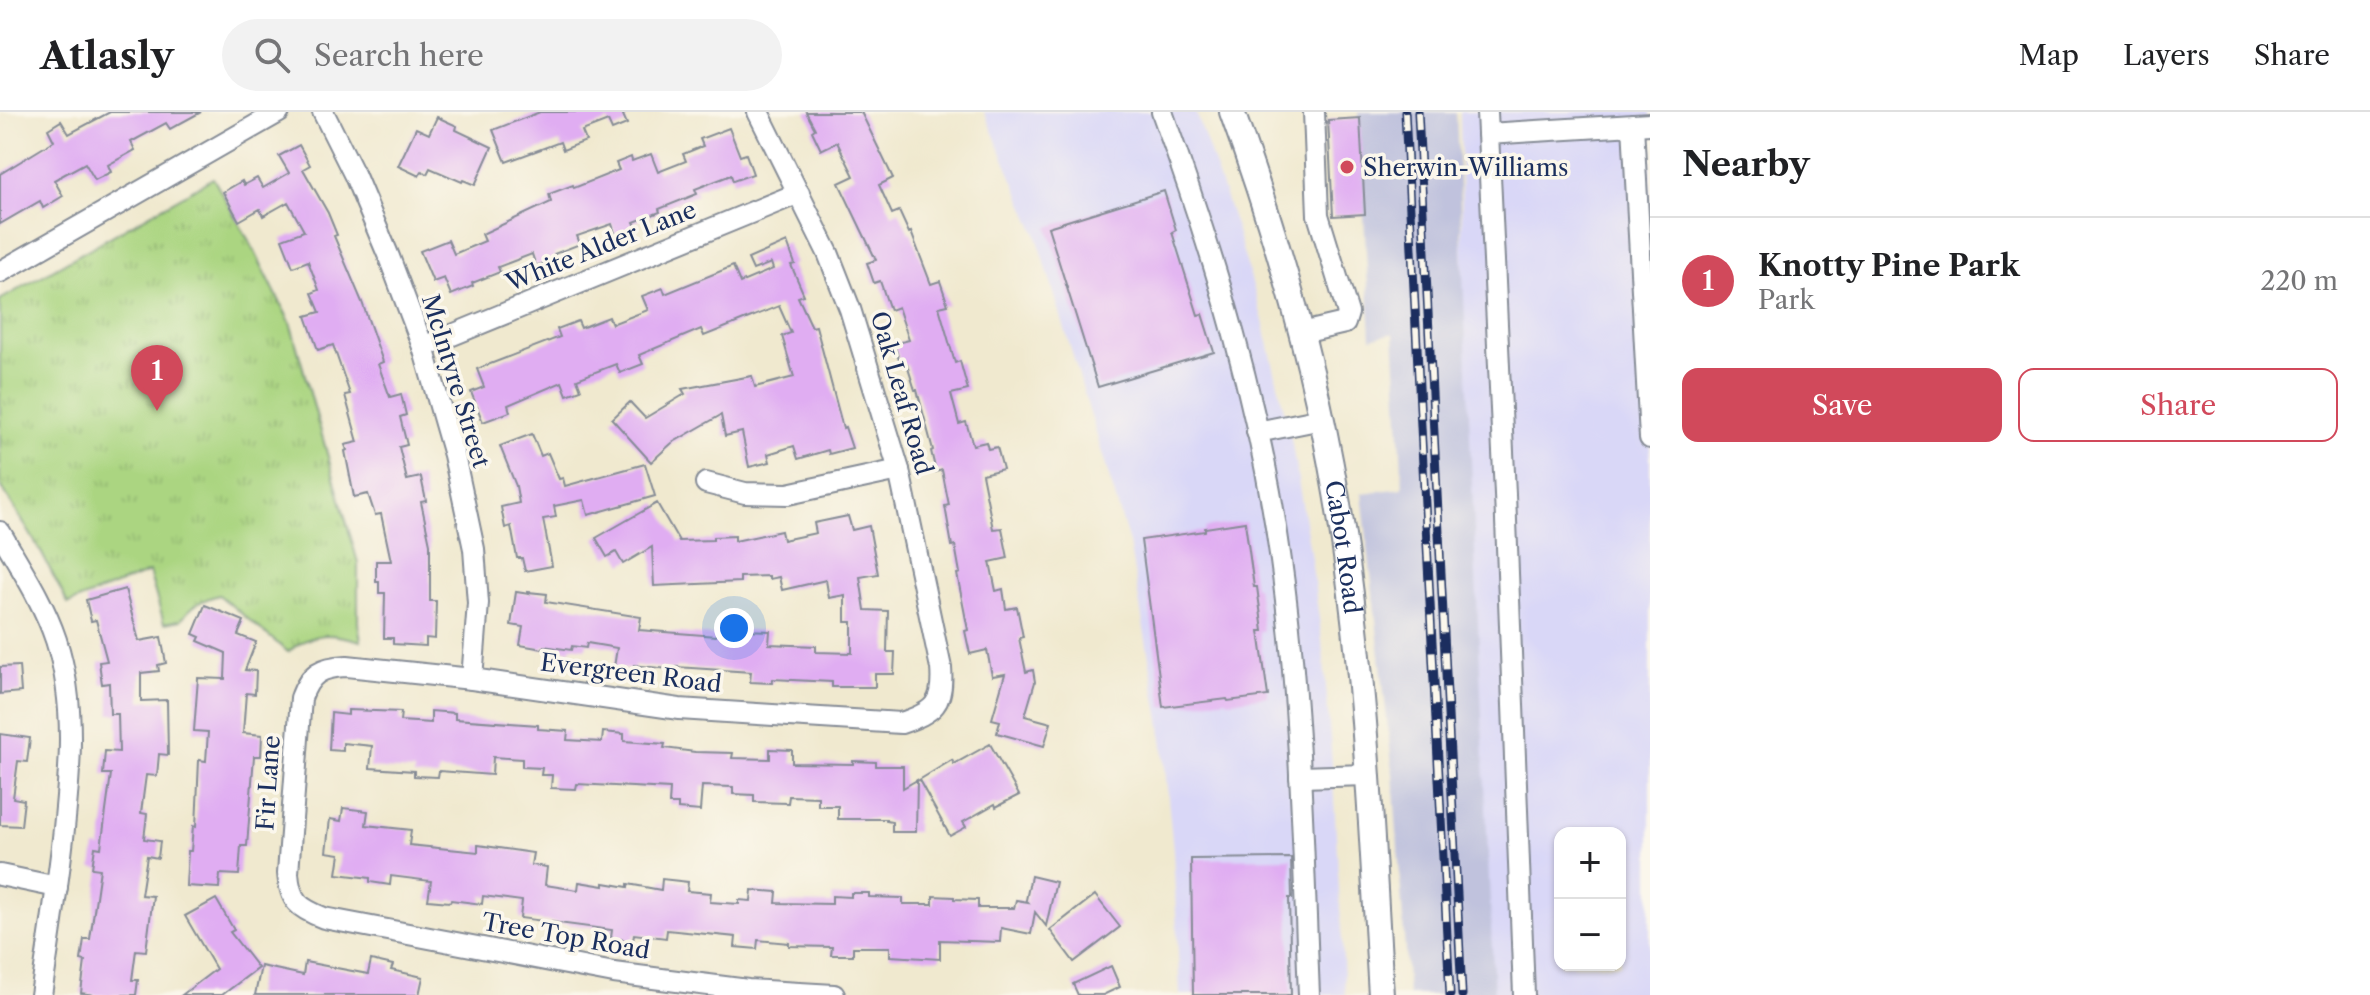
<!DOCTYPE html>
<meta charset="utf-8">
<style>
:root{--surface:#fff;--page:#f2f2f2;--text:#202124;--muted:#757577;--line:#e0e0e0;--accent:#d1495b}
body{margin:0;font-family:"Libre Caslon Text",serif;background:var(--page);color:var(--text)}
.controls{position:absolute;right:24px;bottom:24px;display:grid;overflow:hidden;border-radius:16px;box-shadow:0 2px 6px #0004}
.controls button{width:72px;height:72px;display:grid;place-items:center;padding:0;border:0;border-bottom:2px solid var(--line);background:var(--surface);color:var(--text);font:40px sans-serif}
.you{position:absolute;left:734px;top:516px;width:28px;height:28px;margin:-20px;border:6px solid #fff;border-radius:50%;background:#1a73e8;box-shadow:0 0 0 12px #1a73e833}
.badge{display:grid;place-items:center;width:52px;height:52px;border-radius:50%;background:var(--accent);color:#fff;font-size:26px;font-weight:700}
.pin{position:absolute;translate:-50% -66px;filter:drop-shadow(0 2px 4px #0008)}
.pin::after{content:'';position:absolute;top:42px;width:28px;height:24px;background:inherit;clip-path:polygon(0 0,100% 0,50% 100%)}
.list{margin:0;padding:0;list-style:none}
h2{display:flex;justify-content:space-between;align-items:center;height:104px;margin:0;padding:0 32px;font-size:34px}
h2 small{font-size:26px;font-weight:400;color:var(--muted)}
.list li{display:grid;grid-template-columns:52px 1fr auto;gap:24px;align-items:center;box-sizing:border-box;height:128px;padding:0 32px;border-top:2px solid var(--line)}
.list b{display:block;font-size:30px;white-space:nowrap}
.list p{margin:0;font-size:26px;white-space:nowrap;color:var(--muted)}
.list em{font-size:26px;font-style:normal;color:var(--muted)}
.actions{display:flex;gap:16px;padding:24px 32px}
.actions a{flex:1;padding:18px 0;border:2px solid var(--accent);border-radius:16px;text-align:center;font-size:28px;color:var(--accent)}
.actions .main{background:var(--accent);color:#fff}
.icon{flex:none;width:44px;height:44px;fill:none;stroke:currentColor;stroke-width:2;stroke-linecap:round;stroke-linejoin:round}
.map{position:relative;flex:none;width:1650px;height:883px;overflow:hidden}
header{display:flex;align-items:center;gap:48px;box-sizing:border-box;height:112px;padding:0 40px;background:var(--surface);border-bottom:2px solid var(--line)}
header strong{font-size:38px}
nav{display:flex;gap:44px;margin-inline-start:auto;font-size:28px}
.search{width:560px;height:72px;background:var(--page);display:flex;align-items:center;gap:20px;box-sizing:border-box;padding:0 28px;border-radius:44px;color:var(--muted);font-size:30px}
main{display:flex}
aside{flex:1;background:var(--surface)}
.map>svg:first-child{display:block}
.built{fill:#d9d7f7;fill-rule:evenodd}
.railway{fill:#c0c2dd}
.park{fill:url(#park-tufts);stroke:#638270;stroke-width:2}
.building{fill:#e0adf2}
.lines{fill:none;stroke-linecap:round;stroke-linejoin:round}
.minor-casing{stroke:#868c96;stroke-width:24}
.major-casing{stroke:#868c96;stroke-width:28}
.minor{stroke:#fff;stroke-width:20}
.major{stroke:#fff;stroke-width:24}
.rail-casing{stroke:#1b2f5e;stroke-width:9}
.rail{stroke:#fbf7ec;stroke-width:6;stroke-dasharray:18;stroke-linecap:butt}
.poi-dot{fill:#d1495b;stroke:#fbf7ec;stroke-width:3}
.labels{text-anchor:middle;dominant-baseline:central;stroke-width:7;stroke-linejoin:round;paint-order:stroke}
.poi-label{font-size:24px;fill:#1b2f5e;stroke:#fbf7ec;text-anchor:start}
.street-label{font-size:24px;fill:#1b2f5e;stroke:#fbf7ec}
</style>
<header>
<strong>Atlasly</strong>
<div class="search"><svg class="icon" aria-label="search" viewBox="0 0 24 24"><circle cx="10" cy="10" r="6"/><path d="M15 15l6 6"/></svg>Search here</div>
<nav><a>Map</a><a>Layers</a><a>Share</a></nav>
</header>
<main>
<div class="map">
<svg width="1650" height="883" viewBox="0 0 1650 883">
<defs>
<pattern id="park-tufts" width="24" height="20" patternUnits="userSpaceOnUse" patternTransform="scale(2)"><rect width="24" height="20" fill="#abd581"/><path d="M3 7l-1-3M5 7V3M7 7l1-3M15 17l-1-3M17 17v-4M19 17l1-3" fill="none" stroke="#93b772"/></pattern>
</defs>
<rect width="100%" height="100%" fill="#fbf7ec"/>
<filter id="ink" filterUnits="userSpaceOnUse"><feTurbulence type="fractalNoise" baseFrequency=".0125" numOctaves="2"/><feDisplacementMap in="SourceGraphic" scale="16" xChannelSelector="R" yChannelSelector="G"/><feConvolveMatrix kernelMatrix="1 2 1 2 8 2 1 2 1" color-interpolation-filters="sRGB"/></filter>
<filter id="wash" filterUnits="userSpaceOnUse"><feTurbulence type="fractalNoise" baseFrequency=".006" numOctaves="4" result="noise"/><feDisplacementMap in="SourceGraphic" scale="32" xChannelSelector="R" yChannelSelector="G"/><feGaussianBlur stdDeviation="1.8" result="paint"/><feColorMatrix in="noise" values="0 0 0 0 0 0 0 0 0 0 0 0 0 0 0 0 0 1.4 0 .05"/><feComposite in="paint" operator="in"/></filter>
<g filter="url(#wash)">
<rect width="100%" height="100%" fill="#f0e9cf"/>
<g class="built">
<path d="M984 0H1196L1236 116 1262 205 1291 327 1310 439 1323 537 1332 651 1345 883H1180L1173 738 1161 614 1129 431 1036 121Z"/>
<path d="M1460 0H1650V883H1481L1466 352ZM1560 721H1620V853H1560Z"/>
</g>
<path class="railway" d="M1358 0H1456L1494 883H1408L1393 662 1362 381 1403 376 1394 221 1371 226Z"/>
<path class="park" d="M213 66 252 134 290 210 358 451V511L361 529C330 521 314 518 288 540L219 483C201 488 192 493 181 508L164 511 149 460 68 492 40 438 0 372V188Z"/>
<g id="blocks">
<g class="building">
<path d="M110 0H201L170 17 166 11 131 30 135 38 108 53 111 60 95 68 85 51 54 68 63 84 43 96 40 89 0 112V62L54 29 48 17 61 9 69 22Z"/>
<path d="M540 0H627L623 3 627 12 612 18 608 9 582 19 586 29 563 38 560 30 506 50 493 18Z"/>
<path d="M806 0H861L893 66 879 73 892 102 899 99 909 121 911 120 931 172 940 169 948 193 939 195 955 251 960 249 968 278 951 282 959 312 966 310 973 333 986 330 988 337 997 335 1003 357 982 362 993 417 1002 416 1008 446 990 450 996 479 1003 477 1006 497 1017 495 1023 525 1019 526 1026 560 1033 558 1035 570 1025 604 1051 611 1044 634 997 621 1000 609 992 607 1005 562 992 564 987 538 970 542 965 519 968 518 957 462 960 461 955 433 952 434 945 394 949 393 942 358 936 360 931 339 933 338 917 278H915L907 253 901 254 894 232 909 228 898 195 890 198 880 169 874 171 867 151 876 148 839 71 854 64 837 30 821 38 812 19 815 17Z"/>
<path d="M437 5 457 14 456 18 492 35 475 73 463 68 462 70 430 56 427 62 422 59 419 64 398 54 416 16 429 22Z"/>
<path d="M1360 6 1365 102 1333 104 1328 8Z"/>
<path d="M729 16 740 44 746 42 753 62 733 69 731 63 695 77 697 82 659 97 660 100 634 110 637 116 616 124 612 112 577 124 580 132 554 142 556 147 536 154 532 142 498 155 500 160 472 171 473 174 451 183 444 166 433 170 420 139 448 128 454 142 485 129 482 122 551 90 549 82 573 73 574 76 619 58 616 51 631 45 632 49 651 42 658 60 686 49 683 42 703 34 700 27Z"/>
<path d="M299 33 310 53 303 57 328 101 337 123 334 124 362 190 383 250 378 252 390 285 401 282 406 303 400 305 407 333 399 335 407 368 421 365 426 389 421 390 430 432V489H436L435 527 426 526V534L393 532V526H384L385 481H379V470H376V449H391L381 402 375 403 368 382 354 385 345 339 347 338 345 333 358 330 345 283 350 282 333 233 318 238 306 204 320 200 312 181 319 178 308 149 293 155 282 127 304 119 288 90 263 104 260 97 239 109 223 80 242 69 244 73 257 66 263 76 289 61 279 44Z"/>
<path d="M1164 79 1176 118 1172 120 1198 203 1202 202 1214 240 1098 275 1048 115Z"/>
<path d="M787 130 795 152 791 153 804 183 798 185 812 215 816 214 843 316 845 315 852 336 829 342 828 338 798 347 794 334 768 342 770 350 749 355 742 320 725 324 721 303 672 331 651 350 612 307 630 290 645 306 685 282 682 277 752 264 755 275 794 265 782 224 791 221 779 194 704 224 701 217 639 243 643 252 620 261 616 252 577 267 581 278 567 283 562 270 508 293 510 300 483 310 471 280 484 275 477 257 560 225 557 217 578 209 581 216 609 205 612 212 648 198 642 184 663 176 665 182 733 154 740 171 773 157 771 151 753 158 748 147Z"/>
<path d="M532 322 541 344 548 341 559 367 563 366 565 374 645 352 655 384 588 403 584 388 554 394 556 405 543 407 552 454 525 459 522 446H517L511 414 505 416 501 395 519 391 516 374 500 334Z"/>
<path d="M657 391 679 429 713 428V425L735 424V429L781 419 783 428 816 421 814 411 848 404 852 418 869 414 878 462 860 465 865 498 888 499 887 540H895L894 562H875V575H832V570L773 567 772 571 750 570 751 560 677 555V558L634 553V558L614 555 617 536 587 531 586 536 572 534 571 538 544 534 543 537 520 533 523 515 511 513 516 480 529 482 528 480 547 482 546 490 641 505 639 518 716 524 717 517 770 519 769 532 816 534V540L852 541V510H845V483L829 486 826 468 782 478 779 465 769 467V464L740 465V470L654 474 652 435 623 452 616 440 607 445 596 426Z"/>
<path d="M1245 410 1254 475H1257L1263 519H1259L1268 584 1228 589 1227 587 1163 595 1141 428 1205 419V416Z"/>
<path d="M125 477 139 529 161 525 166 551 158 553 159 559 141 561V589L167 588 168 643 159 642 157 664 146 663 141 701 147 702 144 727 160 729 158 746 147 744 141 783 153 784 146 839 136 838 132 868H138L136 883H94L81 881 85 849 81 848 84 827H90L100 757 92 756 95 735 101 736 111 662H103L105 639 119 640 118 602H110L109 571 102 572 99 550 107 549 96 508 91 509 86 488Z"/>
<path d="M205 493 244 509 238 523 256 530 245 558 256 559 255 582 246 581 243 621 262 623 261 644H254L247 734H241L239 763 220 762 219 776 186 774 188 739H191L193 714 196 715 199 648 206 649 208 620 194 619 198 566 225 567 226 541 198 529 200 525 193 522Z"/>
<path d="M19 554 21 580 0 582V555Z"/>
<path d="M348 598 401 600 400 609 431 611V599L455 601V607L538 613V617L568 619 567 628 602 630 603 620 624 622V629L665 632 664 636 695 640 733 641 732 646 770 647V637L792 638V651L853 652V649L876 650V654H903V676L917 668 916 720H892V710L886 709V707H838V694H818V685L789 684 788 691 754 690V683L733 682V675L702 674 700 699 678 697V692H669L670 677 577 672 576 677 551 676 552 663H541L542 656 522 655V647L493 645 492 663 439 659 438 665 414 664V659L370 656 372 634 343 631V639L329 638 331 601 348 603Z"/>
<path d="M0 622 30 626 27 650 18 649 13 686 24 688 21 714 0 713Z"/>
<path d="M990 632 1019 683 996 695 995 692 963 710 966 715 950 724 919 668 952 648 954 652Z"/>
<path d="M343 696 368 699 366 713 411 718 409 733 478 740V733L533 741 531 753 547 755 545 773 578 778 579 770 604 774V771L628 775V772L661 778 662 767 688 770 687 779 711 781 710 790 739 792V788L751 789 752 778 777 780 776 791 832 792V784L851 785V781H869V785L903 786V792H933V784L954 785V787L978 788V796H1014L1016 788 1028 790 1026 788 1031 764 1056 770 1046 814 1035 800 1031 822 1001 816 1000 830 940 828V847L890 844V835H853V843H831L832 835 789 834V831L758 828 757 837 735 835 736 825 667 818 666 826 634 822 633 829 611 826 612 818 520 806 522 789 483 784 482 792 451 788 450 790 428 788 431 769 391 764 390 773 370 770V766L337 762 340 742 326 740 330 707 341 709Z"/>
<path d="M1291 746 1292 786H1289L1291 883H1193L1191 747Z"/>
<path d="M1095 783 1120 815 1074 850 1050 818Z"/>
<path d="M216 787 234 818 230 820 258 856 222 883H182L216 857 185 804Z"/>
<path d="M371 848 393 853 391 858 423 865 419 883H255L261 854 303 863 305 850 368 862Z"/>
<path d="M1111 854 1120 875 1103 883H1078L1073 872Z"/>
</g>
</g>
</g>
<g filter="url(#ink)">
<use href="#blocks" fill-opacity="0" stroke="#868c96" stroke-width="2"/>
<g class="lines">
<defs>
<g id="minor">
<path d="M323 0 355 64 389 145 423 235 454 343 474 437 478 491 472 567"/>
<path d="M758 0 828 141 850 197 899 358 941 556C944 592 934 600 901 611L679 597 472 567 347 554C321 555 310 561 301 586L288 761C290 789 298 796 324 806L614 861 748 878 834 883"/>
<path d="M1162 0C1215 145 1260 295 1281 449 1301 593 1303 738 1309 883"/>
<path d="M1487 0 1505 382 1524 883"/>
<path d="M1633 13 1650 326"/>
<path d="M1488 22 1650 12"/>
<path d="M0 160 279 0"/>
<path d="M1302 221 1345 211 1348 201 1318 103 1314 0"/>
<path d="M423 235 799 81"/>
<path d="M1257 320 1322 307"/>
<path d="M706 371 745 381 788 382 899 358"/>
<path d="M0 420C20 455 43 489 56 528 77 593 70 660 63 726 57 779 49 831 41 883"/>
<path d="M1300 665 1367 663"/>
<path d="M0 763 57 775"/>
</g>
<g id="major">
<path id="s1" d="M1232 0C1277 124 1314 251 1336 381 1365 546 1371 715 1381 883"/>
</g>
</defs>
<use href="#minor" class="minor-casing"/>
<use href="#major" class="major-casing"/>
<use href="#minor" class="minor"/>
<use href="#major" class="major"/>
<defs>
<g id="rail">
<path d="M1405 0 1450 883"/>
<path d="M1418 0 1462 883"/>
</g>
</defs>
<use href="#rail" class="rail-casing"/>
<use href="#rail" class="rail"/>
</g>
</g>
<circle class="poi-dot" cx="1347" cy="55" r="8"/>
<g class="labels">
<g class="poi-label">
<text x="1363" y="55">Sherwin-Williams</text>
</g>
<g class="street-label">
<text transform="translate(601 134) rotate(-22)">White Alder Lane</text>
<text transform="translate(456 269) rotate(73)">McIntyre Street</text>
<text transform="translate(902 281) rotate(74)">Oak Leaf Road</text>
<text stroke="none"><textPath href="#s1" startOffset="450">Cabot Road</textPath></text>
<text transform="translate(631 561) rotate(7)">Evergreen Road</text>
<text transform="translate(268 671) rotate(-86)">Fir Lane</text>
<text transform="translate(566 824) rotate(10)">Tree Top Road</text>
</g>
</g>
</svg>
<div class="controls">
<button>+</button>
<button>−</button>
</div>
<div class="you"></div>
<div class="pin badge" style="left:157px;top:299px">1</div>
</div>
<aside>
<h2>Nearby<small></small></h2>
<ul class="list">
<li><span class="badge">1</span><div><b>Knotty Pine Park</b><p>Park</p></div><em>220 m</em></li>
</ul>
<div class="actions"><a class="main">Save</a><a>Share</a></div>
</aside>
</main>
